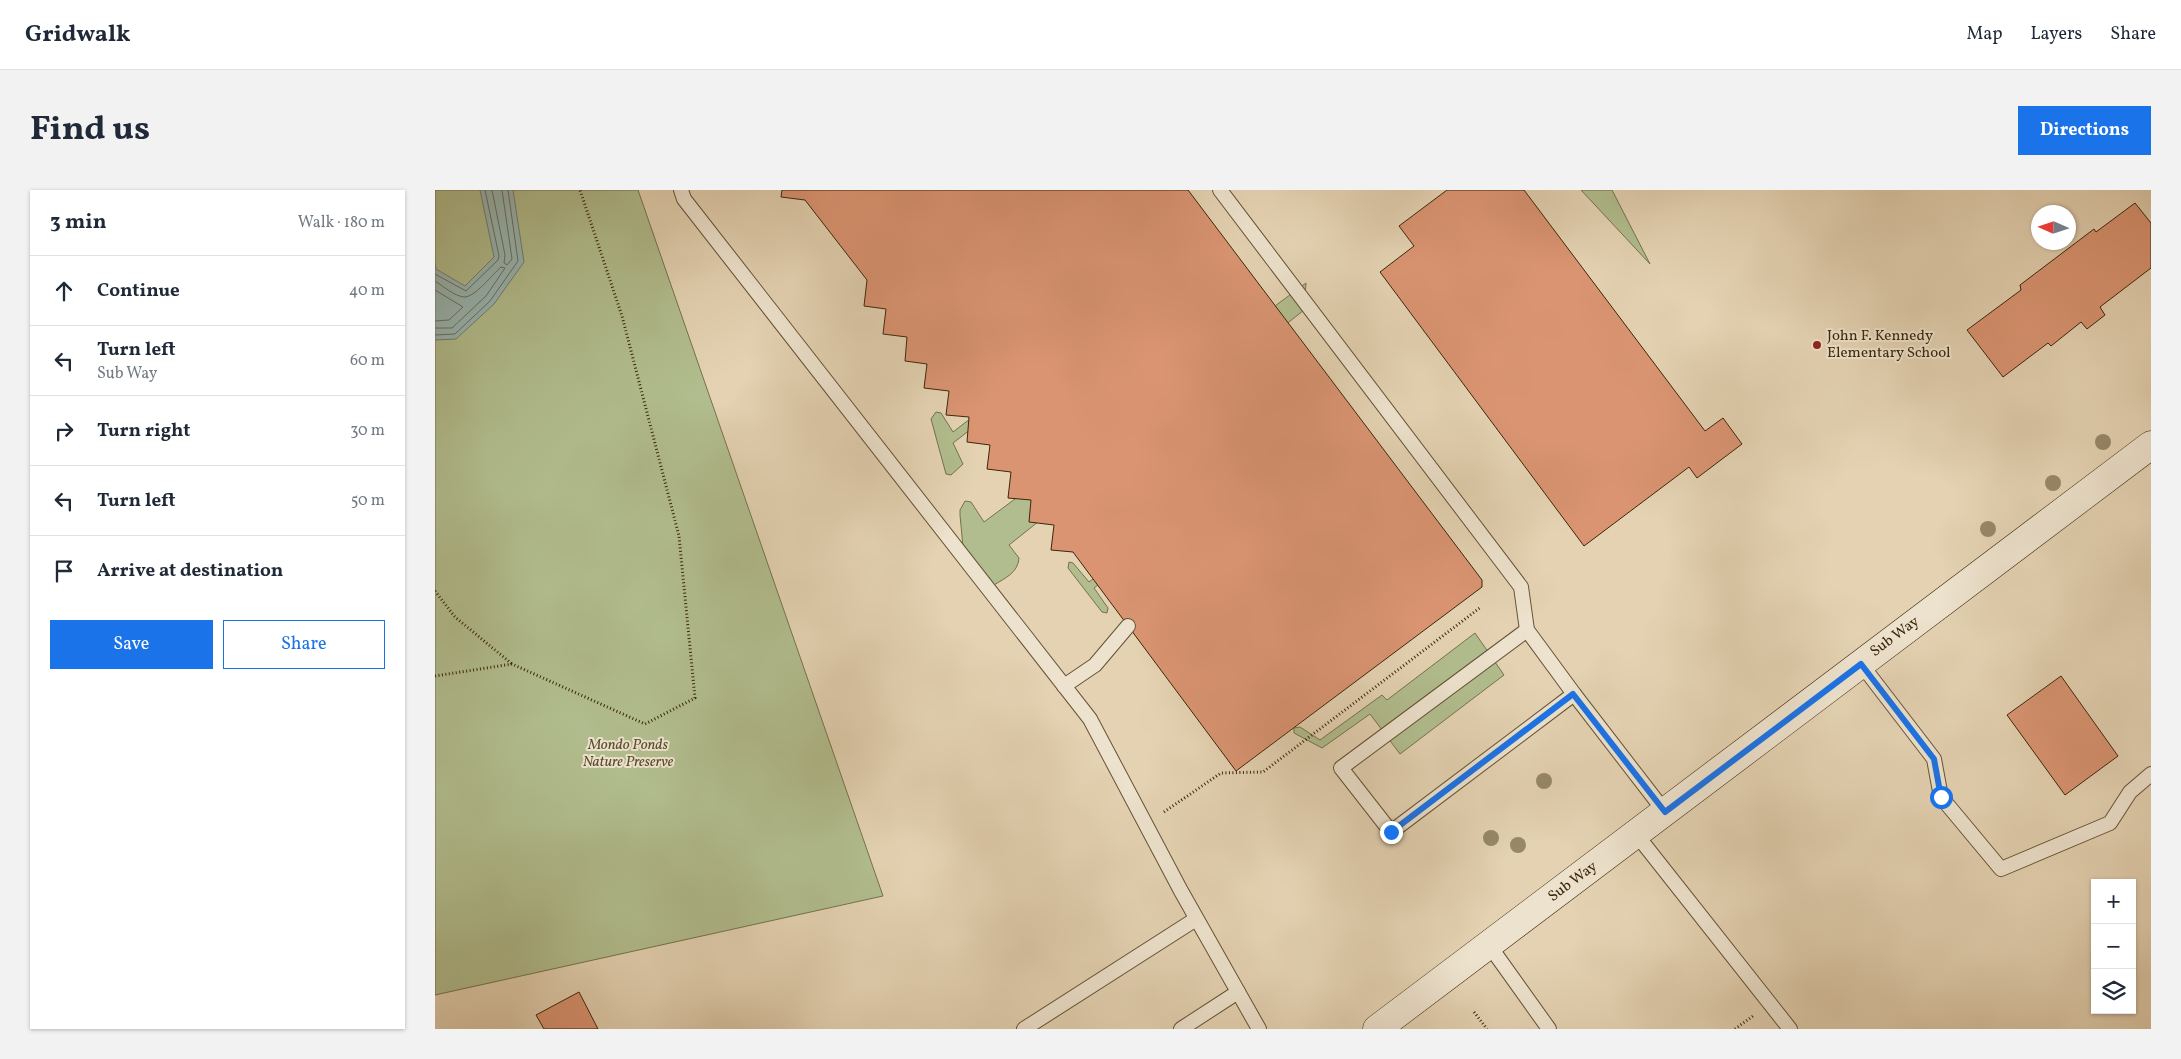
<!DOCTYPE html>
<meta charset="utf-8">
<style>
:root{--surface:#fff;--page:#f2f2f3;--text:#1f2937;--muted:#747a83;--line:#e0e1e3;--accent:#1a73e8}
body{margin:0;font-family:Vollkorn,serif;background:var(--page);color:var(--text)}
.controls{position:absolute;right:15px;bottom:15px;display:grid;overflow:hidden;border-radius:0px;box-shadow:0 1px 4px #0004}
.controls button{width:45px;height:45px;display:grid;place-items:center;padding:0;border:0;border-bottom:1px solid var(--line);background:var(--surface);color:var(--text);font:25px sans-serif}
.compass{position:absolute;left:1596px;top:15px;width:45px;height:45px;border-radius:50%;background:var(--surface);box-shadow:0 1px 4px #0004;rotate:273deg}
.stop{position:absolute;width:15px;height:15px;margin:-11px;border:4px solid #1a73e8;border-radius:50%;background:#fff}
.stop.end{background:#1a73e8;border-color:#fff;box-shadow:0 1px 5px #0008}
.list{margin:0;padding:0;list-style:none}
h2{display:flex;justify-content:space-between;align-items:center;height:65px;margin:0;padding:0 20px;font-size:21px}
h2 small{font-size:16px;font-weight:400;color:var(--muted)}
.list li{display:grid;grid-template-columns:32px 1fr auto;gap:15px;align-items:center;box-sizing:border-box;height:70px;padding:0 20px;border-top:1px solid var(--line)}
.list b{display:block;font-size:19px;white-space:nowrap}
.list p{margin:0;font-size:16px;white-space:nowrap;color:var(--muted)}
.list em{font-size:16px;font-style:normal;color:var(--muted)}
.actions{display:flex;gap:10px;padding:15px 20px}
.actions a{flex:1;padding:11px 0;border:1px solid var(--accent);border-radius:0px;text-align:center;font-size:18px;color:var(--accent)}
.actions .main{background:var(--accent);color:#fff}
.icon{flex:none;width:28px;height:28px;fill:none;stroke:currentColor;stroke-width:2;stroke-linecap:round;stroke-linejoin:round}
.map{position:relative;flex:none;width:1716px;height:839px;overflow:hidden;border-radius:0px}
header{display:flex;align-items:center;gap:30px;box-sizing:border-box;height:70px;padding:0 25px;background:var(--surface);border-bottom:1px solid var(--line)}
header strong{font-size:24px}
nav{display:flex;gap:28px;margin-inline-start:auto;font-size:18px}
.intro{display:flex;align-items:center;justify-content:space-between;box-sizing:border-box;height:120px;padding:0 30px}
h1{margin:0;font-size:35px}
.button{padding:12px 22px;border-radius:0px;background:var(--accent);color:#fff;font-size:18px;font-weight:700}
main{display:flex;gap:30px;padding:0 30px}
aside{flex:1;background:var(--surface);border-radius:0px;box-shadow:0 1px 4px #0004}
.map>svg:first-child{display:block}
.green{fill:#b1bd8e;stroke:#76724c}
.water{fill:#97b6b3;stroke:#727d70}
.lines{fill:none;stroke-linecap:round;stroke-linejoin:round}
.shore{stroke:#696e5f;stroke-width:1}
.building{fill:#da9472;stroke:#3b270b}
.service-casing{stroke:#655235;stroke-width:16}
.secondary-casing{stroke:#3b270b;stroke-width:29}
.path{stroke:#3b270b;stroke-width:3;stroke-dasharray:1 2.5;stroke-linecap:butt}
.service{stroke:#ede2cd;stroke-width:14}
.secondary{stroke:#ede2cd;stroke-width:28}
.tree{fill:#978868}
.route{stroke:#1a73e8;stroke-width:6}
.poi-dot{fill:#8f2418;stroke:#ede2cd;stroke-width:2}
.labels{text-anchor:middle;dominant-baseline:central;stroke-width:4;stroke-linejoin:round;paint-order:stroke}
.poi-label{font-size:15px;fill:#3b270b;stroke:#ede2cd;text-anchor:start}
.street-label{font-size:15px;fill:#3b270b;stroke:#ede2cd}
.park-label{font-size:15px;font-style:italic;fill:#584c2c;stroke:#ede2cd}
</style>
<header>
<strong>Gridwalk</strong>
<nav><a>Map</a><a>Layers</a><a>Share</a></nav>
</header>
<div class="intro"><h1>Find us</h1><a class="button">Directions</a></div>
<main>
<aside>
<h2>3 min<small>Walk · 180 m</small></h2>
<ul class="list">
<li><svg class="icon" aria-label="ahead" viewBox="0 0 24 24"><path d="M12 20V5M6 11l6-6 6 6"/></svg><div><b>Continue</b></div><em>40 m</em></li>
<li><svg class="icon" aria-label="left" viewBox="0 0 24 24"><path d="M17 20v-9H6M10 6l-5 5 5 5"/></svg><div><b>Turn left</b><p>Sub Way</p></div><em>60 m</em></li>
<li><svg class="icon" aria-label="right" viewBox="0 0 24 24"><path d="M7 20v-9h11M14 6l5 5-5 5"/></svg><div><b>Turn right</b></div><em>30 m</em></li>
<li><svg class="icon" aria-label="left" viewBox="0 0 24 24"><path d="M17 20v-9H6M10 6l-5 5 5 5"/></svg><div><b>Turn left</b></div><em>50 m</em></li>
<li><svg class="icon" aria-label="arrive" viewBox="0 0 24 24"><path d="M6 21V4h12l-3 4 3 4H6"/></svg><div><b>Arrive at destination</b></div></li>
</ul>
<div class="actions"><a class="main">Save</a><a>Share</a></div>
</aside>
<div class="map">
<svg width="1716" height="839" viewBox="0 0 1716 839">
<rect width="100%" height="100%" fill="#e4d2b2"/>
<filter id="stains"><feTurbulence type="fractalNoise" baseFrequency=".004" numOctaves="4"/><feColorMatrix values="0 0 0 0 .2 0 0 0 0 .09 0 0 0 0 .02 0 0 0 .5 -.17"/></filter>
<radialGradient id="worn" r=".72"><stop offset=".6" stop-color="#630" stop-opacity="0"/><stop offset="1" stop-color="#630" stop-opacity=".3"/></radialGradient>
<g class="green">
<path d="M0 0H203L448 706 0 805Z"/>
<path d="M1146 0H1177L1215 74Z"/>
<path d="M753 62 758 68 518 253 528 274 516 285 511 284 496 229 501 222 506 223 518 242Z"/>
<path d="M871 93 869 120 574 355 584 368C583 383 570 388 559 395L528 357 525 325V320L530 311 536 312 549 332Z"/>
<path d="M881 221 886 226 659 398 673 418 672 423 667 422 633 378 634 372 638 373 654 392Z"/>
<path d="M1040 443 1069 485 965 564 935 524 887 558 859 543V538L865 537 885 550 947 505 952 510Z"/>
</g>
<path class="water" d="M45 0H78L89 72 59 114 21 149 0 150V73L1 79 30 96 59 67Z"/>
<g class="lines">
<g class="shore">
<path d="M57 0 70 65 69 73 72 75 77 69 67 0"/>
<path d="M0 84 31 101 63 70 64 66 50 0"/>
<path d="M0 91C8 96 19 106 29 107 39 108 58 84 66 77L70 78 51 106 17 138H0"/>
<path d="M0 100 28 117 14 130 0 131"/>
<path d="M0 145 20 144 55 111 83 71 73 0"/>
</g>
</g>
<g class="building">
<path d="M347 0H753L1047 390V397L801 581 638 362 616 360 619 335 594 332 596 310 573 308 576 282 552 279 555 255 532 252 534 227 511 225 514 201 489 198 492 174 470 171 472 147 448 144 451 119 429 116 432 90 370 10 346 7Z"/>
<path d="M1012 0H1089L1270 241 1288 228 1307 254 1262 288 1254 277 1149 356 945 82 979 56 964 36Z"/>
<path d="M1700 13 1716 33V78L1665 117 1670 125 1652 139 1646 132 1616 156 1613 153 1568 187 1532 140 1586 100 1585 95 1659 39 1661 42Z"/>
<path d="M1626 486 1683 566 1630 605 1572 525Z"/>
<path d="M144 802 163 839H109L101 825Z"/>
</g>
<g class="lines">
<defs>
<g id="service">
<path d="M246 0 249 9 655 529 746 701 824 839"/>
<path d="M785 0 1086 397 1092 440 1139 504"/>
<path d="M1092 440 906 578 956 642 1139 504 1230 622"/>
<path d="M1426 474 1499 569 1506 607 1566 679 1675 633 1695 602 1716 584"/>
<path d="M629 496 660 475 693 436"/>
<path d="M1201 644 1355 839"/>
<path d="M1054 755 1114 839"/>
<path d="M589 839 761 729"/>
<path d="M746 839 803 802"/>
</g>
<path id="secondary" d="M942 839 1716 255"/>
</defs>
<use href="#service" class="service-casing"/>
<use href="#secondary" class="secondary-casing"/>
<g class="path">
<path d="M0 401 20 427 77 474"/>
<path d="M0 486 77 474 210 534 260 508 244 346 187 126 145 0"/>
<path d="M729 622 786 583 828 582 1046 417"/>
<path d="M1039 822 1052 839"/>
<path d="M1300 839 1318 826"/>
</g>
<use href="#service" class="service"/>
<use href="#secondary" class="secondary"/>
</g>
<g class="tree">
<circle cx="1668" cy="252" r="8"/>
<circle cx="1618" cy="293" r="8"/>
<circle cx="1553" cy="339" r="8"/>
<circle cx="1109" cy="591" r="8"/>
<circle cx="1056" cy="648" r="8"/>
<circle cx="1083" cy="655" r="8"/>
</g>
<g class="lines">
<path class="route" d="M956 642 1138 504 1230 622 1426 474 1499 569 1506 607"/>
</g>
<circle class="poi-dot" cx="1382" cy="155" r="5"/>
<g class="labels">
<g class="poi-label">
<text x="1392" y="146">John F. Kennedy<tspan x="1392" dy="17">Elementary School</tspan></text>
</g>
<g class="street-label">
<text transform="translate(1460 447) rotate(-37)">Sub Way</text>
<text transform="translate(1138 692) rotate(-37)">Sub Way</text>
</g>
<g class="park-label">
<text x="193" y="555">Mondo Ponds<tspan x="193" dy="17">Nature Preserve</tspan></text>
</g>
</g>
<rect width="100%" height="100%" filter="url(#stains)"/>
<rect width="100%" height="100%" fill="url(#worn)"/>
</svg>
<div class="controls">
<button>+</button>
<button>−</button>
<button><svg class="icon" aria-label="layers" viewBox="0 0 24 24"><path d="M12 4l9 5-9 5-9-5zM3 14l9 5 9-5"/></svg></button>
</div>
<svg class="compass" viewBox="-18 -18 36 36"><path d="M0-13l5 13h-10z" fill="#e53935"/><path d="M0 13l5-13h-10z" fill="#747a83"/></svg>
<div class="stop" style="left:1506px;top:607px"></div>
<div class="stop end" style="left:956px;top:642px"></div>
</div>
</main>
